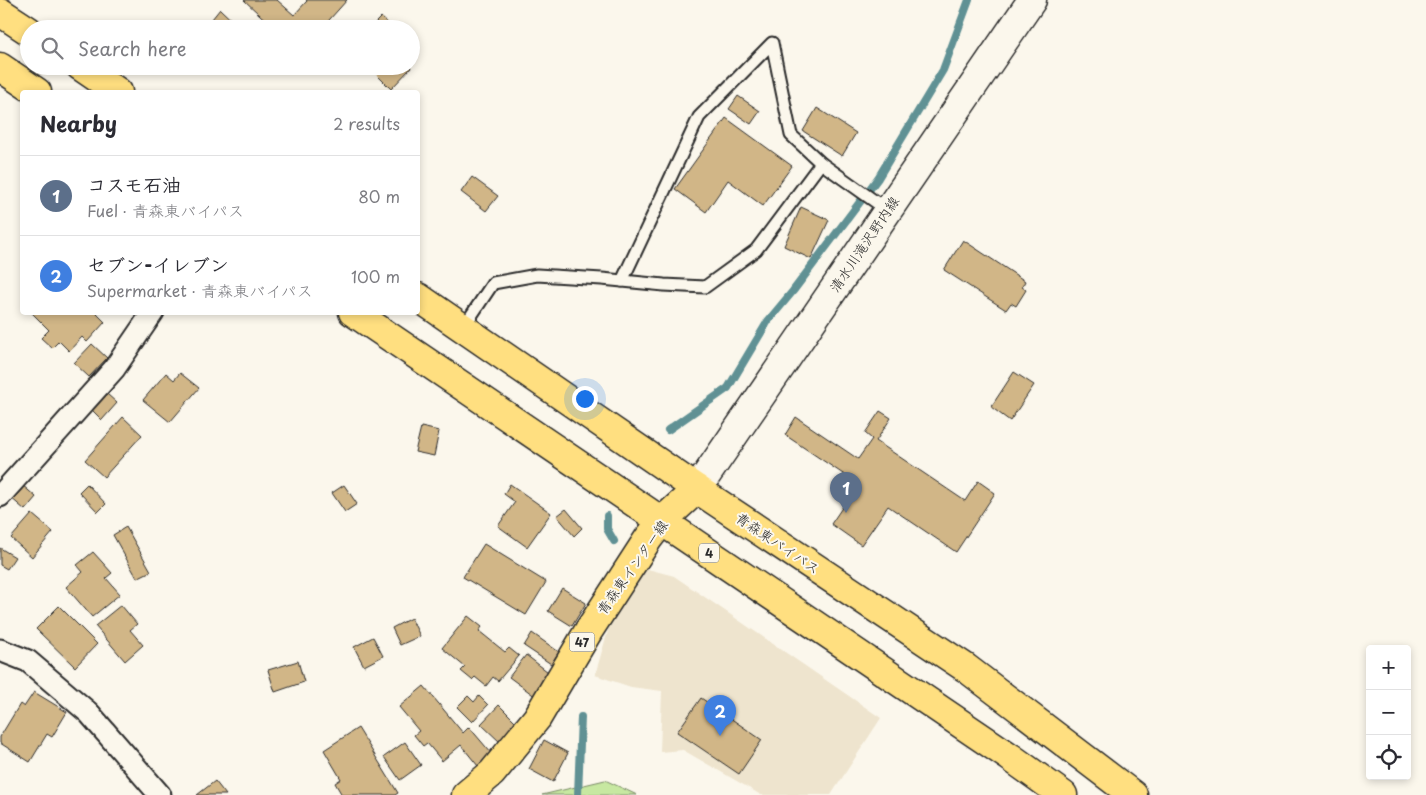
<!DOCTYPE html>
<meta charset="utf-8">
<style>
:root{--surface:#fff;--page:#f7f7f7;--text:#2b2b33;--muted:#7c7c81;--line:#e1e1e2;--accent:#0b8043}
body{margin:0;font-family:"Playpen Sans","Klee One",sans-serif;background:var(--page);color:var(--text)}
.controls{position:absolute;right:15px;bottom:15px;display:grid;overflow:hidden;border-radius:5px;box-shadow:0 2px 8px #0003}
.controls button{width:45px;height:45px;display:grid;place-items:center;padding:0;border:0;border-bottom:1px solid var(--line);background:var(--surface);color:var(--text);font:25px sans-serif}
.you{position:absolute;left:584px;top:398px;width:18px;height:18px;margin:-12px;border:4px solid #fff;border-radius:50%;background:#1a73e8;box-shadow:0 0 0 8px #1a73e833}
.badge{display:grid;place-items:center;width:32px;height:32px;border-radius:50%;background:var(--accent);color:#fff;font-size:16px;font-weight:700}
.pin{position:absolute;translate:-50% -41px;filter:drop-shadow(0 1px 2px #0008)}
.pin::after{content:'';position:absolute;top:26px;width:18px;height:15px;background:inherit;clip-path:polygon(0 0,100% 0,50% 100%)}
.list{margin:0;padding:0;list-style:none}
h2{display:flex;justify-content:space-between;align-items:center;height:65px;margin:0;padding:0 20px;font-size:21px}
h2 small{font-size:16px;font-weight:400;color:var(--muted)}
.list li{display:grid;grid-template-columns:32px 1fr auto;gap:15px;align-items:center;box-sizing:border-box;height:80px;padding:0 20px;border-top:1px solid var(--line)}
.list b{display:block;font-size:19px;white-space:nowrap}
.list p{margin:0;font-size:16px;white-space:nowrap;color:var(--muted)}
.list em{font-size:16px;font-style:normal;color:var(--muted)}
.icon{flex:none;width:28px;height:28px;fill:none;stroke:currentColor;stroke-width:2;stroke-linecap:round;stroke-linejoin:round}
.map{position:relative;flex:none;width:1426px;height:795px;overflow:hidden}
.search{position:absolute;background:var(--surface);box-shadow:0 2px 8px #0003;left:20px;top:20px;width:400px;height:55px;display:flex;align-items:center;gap:12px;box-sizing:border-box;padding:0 18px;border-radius:28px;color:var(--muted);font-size:19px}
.panel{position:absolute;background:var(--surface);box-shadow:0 2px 8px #0003;left:20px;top:90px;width:400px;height:225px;border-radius:5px}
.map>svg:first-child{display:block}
.built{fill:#eee4ce}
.green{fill:#c7e8a1;stroke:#798a66}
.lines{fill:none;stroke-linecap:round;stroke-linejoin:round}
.stream{stroke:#609194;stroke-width:8}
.building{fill:#d1b687;stroke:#2b2b2b}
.lane-casing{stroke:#2b2b2b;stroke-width:15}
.street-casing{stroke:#2b2b2b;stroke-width:25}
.secondary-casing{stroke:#2b2b2b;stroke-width:31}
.primary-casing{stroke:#2b2b2b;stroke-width:31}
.highway-casing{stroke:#2b2b2b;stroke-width:31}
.lane{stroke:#fbf7ec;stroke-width:11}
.street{stroke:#fbf7ec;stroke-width:21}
.secondary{stroke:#fbf7ec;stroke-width:28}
.primary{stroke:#ffdf80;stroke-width:28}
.highway{stroke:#ffdf80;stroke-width:28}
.labels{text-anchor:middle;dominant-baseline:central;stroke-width:4;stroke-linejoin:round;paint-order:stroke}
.shield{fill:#fbf7ec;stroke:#696865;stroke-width:1}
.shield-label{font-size:12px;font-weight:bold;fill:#2b2b2b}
.street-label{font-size:14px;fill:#2b2b2b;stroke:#fbf7ec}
</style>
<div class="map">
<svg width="1426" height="795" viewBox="0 0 1426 795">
<rect width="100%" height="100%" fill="#fbf7ec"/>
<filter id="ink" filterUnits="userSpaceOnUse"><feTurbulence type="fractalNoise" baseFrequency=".02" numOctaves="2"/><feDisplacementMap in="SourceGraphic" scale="10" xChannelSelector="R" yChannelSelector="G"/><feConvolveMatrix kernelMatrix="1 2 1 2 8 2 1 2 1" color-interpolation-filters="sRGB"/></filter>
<g filter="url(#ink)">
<path class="built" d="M644 568 674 576 881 718 831 795H761L683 750 660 752 662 691 631 687 595 675 612 617Z"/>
<path class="green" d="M605 780 637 795H542Z"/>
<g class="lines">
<g class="stream">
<path d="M668 430 728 388 768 321 793 291 878 178 943 70 969 0"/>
<path d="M607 516V529L614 541"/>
<path d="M578 795 581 717"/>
</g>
</g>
<g class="building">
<path d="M244 0H277L294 15 307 1 306 0H347L321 29H275Z"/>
<path d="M220 9 241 29H204Z"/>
<path d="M381 17 394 29H380L374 24Z"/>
<path d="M368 66H410L411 68 391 89Z"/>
<path d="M738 96 760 111 751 124 729 109Z"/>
<path d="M817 108 856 133 842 156 803 131Z"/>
<path d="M726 118 792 166 763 206 728 180 706 212 675 189Z"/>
<path d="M472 177 498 196 486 211 461 192Z"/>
<path d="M801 207 829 220 811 259 784 246Z"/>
<path d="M963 240 1025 281 1022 287 1026 290 1016 306 1011 303 1006 310 944 270Z"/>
<path d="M31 312H95L105 322 87 342 82 337 69 351 59 341 52 348 41 338 49 330Z"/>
<path d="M92 344 107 358 89 377 74 363Z"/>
<path d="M1014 372 1034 385 1010 421 991 407Z"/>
<path d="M166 373 174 380 180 373 199 388 170 422 143 400Z"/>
<path d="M107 394 117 403 102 420 92 410Z"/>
<path d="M880 411 891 418 876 441 965 501 978 481 995 493 956 552 888 506 861 545 831 524 858 484 785 435 796 417 858 459 872 439 865 433Z"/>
<path d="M123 417 142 435 104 477 85 460Z"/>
<path d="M421 427 439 431 434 456 415 452Z"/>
<path d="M21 484 36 497 25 510 10 497Z"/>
<path d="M87 484 106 504 98 512 79 492Z"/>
<path d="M510 484 551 513 527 547 498 526 515 502 504 494Z"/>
<path d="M344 485 357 504 345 512 332 493Z"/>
<path d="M566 509 582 528 574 536 557 516Z"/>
<path d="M32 514 53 532 32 557 11 538Z"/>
<path d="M126 527 151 571 137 578 113 535Z"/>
<path d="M484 544 546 582 526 615 463 577Z"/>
<path d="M0 548 15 557 7 569 0 565Z"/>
<path d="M93 552 112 573 106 578 120 594 92 617 66 587 83 572 77 565Z"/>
<path d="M562 588 586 603 572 626 548 611Z"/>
<path d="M121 605 137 624 130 630 143 645 125 661 95 626Z"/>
<path d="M59 606 97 644 75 667 36 629Z"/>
<path d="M468 616 482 627 479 631 505 652 509 648 519 656 498 681 493 677 486 686 475 677 472 680 461 671 465 667 442 648Z"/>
<path d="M411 618 420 636 400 645 392 628Z"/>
<path d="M532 633 559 652 551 664 524 646Z"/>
<path d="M373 637 383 656 364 666 354 647Z"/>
<path d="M526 655 552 675 536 697 509 677Z"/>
<path d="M298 661 304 682 275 692 268 670Z"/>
<path d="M424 686 463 733 469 727 492 754 478 766 461 745 442 761 427 743 423 746 414 735 419 731 399 707Z"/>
<path d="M34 692 67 712 52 737 47 734 30 762 0 743V737L20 704 24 707Z"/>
<path d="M468 696 474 702 479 696 488 705 472 722 457 707Z"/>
<path d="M701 698 762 740 739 774 677 732Z"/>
<path d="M499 705 519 725 502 744 481 724Z"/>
<path d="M358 728 398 793 395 795H342L335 783 341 779 324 750Z"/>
<path d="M544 740 568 753 553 782 529 769Z"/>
<path d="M405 742 421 765 400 780 384 757Z"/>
<path d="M215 781 226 795H197Z"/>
</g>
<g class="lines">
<defs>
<g id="lane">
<path d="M622 281 699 117 772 43 791 135 821 163"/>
<path d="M463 328 493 283 537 275 602 279 664 285 705 287 756 250 821 163 887 210"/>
</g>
<g id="street">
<path d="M0 496 114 369 153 312"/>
<path d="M0 650 28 661 89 713 160 795"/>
</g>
<path id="secondary" d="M697 489 1032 0"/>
<path id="primary" d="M466 795 492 773 537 718 589 630 648 539 662 521 697 489"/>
<g id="highway">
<path d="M0 12 29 31"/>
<path d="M80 66 118 92"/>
<path d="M0 67 37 92"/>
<path d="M418 297 697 489 966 668 1133 795"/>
<path d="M353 312 1010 757 1063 795"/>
</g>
</defs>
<use href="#lane" class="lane-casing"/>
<use href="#street" class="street-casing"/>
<use href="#secondary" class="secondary-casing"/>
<use href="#primary" class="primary-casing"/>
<use href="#highway" class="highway-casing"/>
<use href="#lane" class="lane"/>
<use href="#street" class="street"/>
<use href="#secondary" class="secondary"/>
<use href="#primary" class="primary"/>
<use href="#highway" class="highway"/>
</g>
</g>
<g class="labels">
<g class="shield">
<rect x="699" y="543.5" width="20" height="19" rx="4"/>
<rect x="569.5" y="632.5" width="25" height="19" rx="4"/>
</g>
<g class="shield-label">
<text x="709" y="553">4</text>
<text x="582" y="642">47</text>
</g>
<g class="street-label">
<text transform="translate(864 244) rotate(-56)">清水川滝沢野内線</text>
<text transform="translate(778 543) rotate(34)">青森東バイパス</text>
<text transform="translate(632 567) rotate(-55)">青森東インター線</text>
</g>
</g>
</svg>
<div class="controls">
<button>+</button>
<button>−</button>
<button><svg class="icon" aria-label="locate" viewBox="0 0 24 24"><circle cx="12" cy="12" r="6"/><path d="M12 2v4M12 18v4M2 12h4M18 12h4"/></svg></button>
</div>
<div class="you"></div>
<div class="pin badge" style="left:846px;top:513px;background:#5c6f8a">1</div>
<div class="pin badge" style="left:720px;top:736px;background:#3f7fe0">2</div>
<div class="search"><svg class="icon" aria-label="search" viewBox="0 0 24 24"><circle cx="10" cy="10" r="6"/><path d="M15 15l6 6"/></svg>Search here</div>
<section class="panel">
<h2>Nearby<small>2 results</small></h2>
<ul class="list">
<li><span class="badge" style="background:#5c6f8a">1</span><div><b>コスモ石油</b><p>Fuel · 青森東バイパス</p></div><em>80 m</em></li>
<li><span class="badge" style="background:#3f7fe0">2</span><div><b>セブン-イレブン</b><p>Supermarket · 青森東バイパス</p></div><em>100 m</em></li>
</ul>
</section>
</div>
